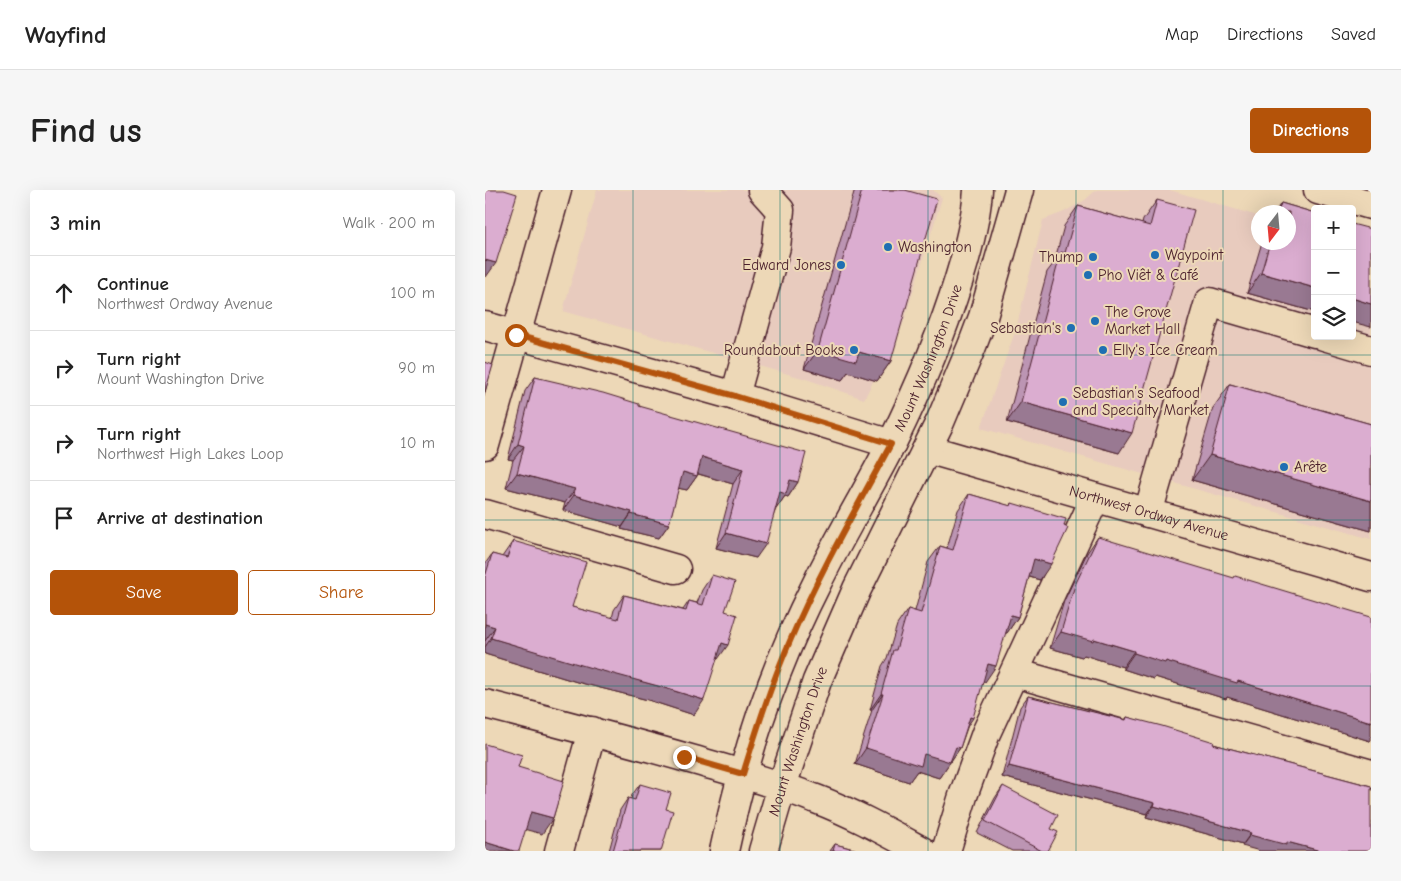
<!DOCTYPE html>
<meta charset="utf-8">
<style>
:root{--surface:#fff;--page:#f6f6f6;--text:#222;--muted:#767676;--line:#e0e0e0;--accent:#b45309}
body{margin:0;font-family:"Comic Neue",sans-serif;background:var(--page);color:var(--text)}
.controls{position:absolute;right:15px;top:15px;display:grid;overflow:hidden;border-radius:5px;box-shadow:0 5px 20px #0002}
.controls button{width:45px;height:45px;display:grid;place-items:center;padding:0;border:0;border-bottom:1px solid var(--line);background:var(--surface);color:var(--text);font:25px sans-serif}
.compass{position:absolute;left:766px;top:15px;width:45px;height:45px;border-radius:50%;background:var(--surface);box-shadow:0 5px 20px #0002;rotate:196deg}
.stop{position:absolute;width:15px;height:15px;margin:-11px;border:4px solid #b45309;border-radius:50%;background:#fff}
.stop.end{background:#b45309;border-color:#fff;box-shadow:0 1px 5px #0008}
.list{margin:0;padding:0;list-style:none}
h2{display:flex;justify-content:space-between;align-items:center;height:65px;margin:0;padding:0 20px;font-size:21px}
h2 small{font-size:16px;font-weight:400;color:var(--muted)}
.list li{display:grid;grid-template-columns:32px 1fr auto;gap:15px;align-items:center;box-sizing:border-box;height:75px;padding:0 20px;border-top:1px solid var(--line)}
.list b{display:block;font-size:19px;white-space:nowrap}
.list p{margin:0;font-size:16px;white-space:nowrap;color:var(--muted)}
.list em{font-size:16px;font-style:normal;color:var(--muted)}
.actions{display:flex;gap:10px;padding:15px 20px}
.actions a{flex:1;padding:11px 0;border:1px solid var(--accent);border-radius:5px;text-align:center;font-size:18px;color:var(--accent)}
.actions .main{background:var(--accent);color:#fff}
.icon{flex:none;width:28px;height:28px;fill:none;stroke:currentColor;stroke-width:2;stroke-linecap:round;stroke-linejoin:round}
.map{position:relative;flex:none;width:886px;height:661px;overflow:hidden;border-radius:5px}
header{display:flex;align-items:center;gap:30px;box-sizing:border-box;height:70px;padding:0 25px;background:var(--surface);border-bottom:1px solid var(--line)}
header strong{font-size:24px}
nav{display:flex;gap:28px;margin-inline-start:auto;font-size:18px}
.intro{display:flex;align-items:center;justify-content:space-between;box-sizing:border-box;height:120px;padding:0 30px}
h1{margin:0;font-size:35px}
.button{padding:12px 22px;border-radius:5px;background:var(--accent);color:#fff;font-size:18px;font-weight:700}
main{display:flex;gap:30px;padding:0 30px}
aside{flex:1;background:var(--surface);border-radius:5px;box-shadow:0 5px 20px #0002}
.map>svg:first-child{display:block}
.built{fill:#e8cbbe}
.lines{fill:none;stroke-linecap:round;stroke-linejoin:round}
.minor-casing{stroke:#4a1f2b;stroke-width:31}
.major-casing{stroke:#4a1f2b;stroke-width:31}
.minor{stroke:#edd8b7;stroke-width:28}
.major{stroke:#edd8b7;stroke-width:28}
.wall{fill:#bc95b3;stroke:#4a1f2b}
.shaded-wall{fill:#997992;stroke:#4a1f2b}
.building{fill:#dbadd0;stroke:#4a1f2b}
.route{stroke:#b45309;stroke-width:6}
.grid{fill:none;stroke:#0f766e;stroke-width:1;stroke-opacity:0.55}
.poi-dot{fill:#1f6fb2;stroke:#edd8b7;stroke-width:2}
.labels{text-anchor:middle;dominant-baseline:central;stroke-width:4;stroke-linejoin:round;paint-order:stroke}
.poi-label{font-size:15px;fill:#4a1f2b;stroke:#edd8b7;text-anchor:start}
.street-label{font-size:15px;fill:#4a1f2b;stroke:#edd8b7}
</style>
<header>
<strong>Wayfind</strong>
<nav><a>Map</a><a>Directions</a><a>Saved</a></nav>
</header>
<div class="intro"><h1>Find us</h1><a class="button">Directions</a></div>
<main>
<aside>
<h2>3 min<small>Walk · 200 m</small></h2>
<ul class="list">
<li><svg class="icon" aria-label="ahead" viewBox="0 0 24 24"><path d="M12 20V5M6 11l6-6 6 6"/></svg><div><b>Continue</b><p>Northwest Ordway Avenue</p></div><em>100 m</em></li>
<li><svg class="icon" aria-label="right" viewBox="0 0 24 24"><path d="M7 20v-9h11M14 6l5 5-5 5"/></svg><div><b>Turn right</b><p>Mount Washington Drive</p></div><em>90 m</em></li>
<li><svg class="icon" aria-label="right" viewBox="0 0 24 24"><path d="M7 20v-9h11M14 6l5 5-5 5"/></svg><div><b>Turn right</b><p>Northwest High Lakes Loop</p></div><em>10 m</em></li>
<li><svg class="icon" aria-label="arrive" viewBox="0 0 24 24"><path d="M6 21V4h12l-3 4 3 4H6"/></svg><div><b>Arrive at destination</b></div></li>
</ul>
<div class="actions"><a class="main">Save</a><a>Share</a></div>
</aside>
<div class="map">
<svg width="886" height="661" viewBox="0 0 886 661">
<rect width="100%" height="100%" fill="#edd8b7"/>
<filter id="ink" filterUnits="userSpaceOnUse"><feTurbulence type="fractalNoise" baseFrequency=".02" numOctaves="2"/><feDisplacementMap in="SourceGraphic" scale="10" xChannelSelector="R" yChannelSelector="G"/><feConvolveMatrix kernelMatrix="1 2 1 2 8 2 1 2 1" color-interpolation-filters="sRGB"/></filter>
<g filter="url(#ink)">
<g class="built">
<path d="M112 0H448L457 8 418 134 379 209 321 189 78 121Z"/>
<path d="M611 0H685L773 26 774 52H804L830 42V146H867V53L886 59V349L496 238 531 139 558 30 579 22 600 10Z"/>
</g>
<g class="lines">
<defs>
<g id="minor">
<path d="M833 0 886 15"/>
<path d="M0 136 250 206 406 254"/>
<path d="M839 146 886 160"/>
<path d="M250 206 291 57 295 20 277 0"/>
<path d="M0 255 72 0"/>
<path id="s1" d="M442 259 886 387"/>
<path d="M663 323 724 112 830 143"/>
<path d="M0 324 191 379"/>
<path d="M530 483 886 584"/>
<path d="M0 514C70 532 139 550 209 570 250 582 291 593 331 609 368 623 402 642 437 661"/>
<path d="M74 661 107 541"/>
<path d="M461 661 478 606 501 543 610 308"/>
</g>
<g id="major">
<path id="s2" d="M239 661C245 635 250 609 258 584 276 518 301 454 332 393 355 346 383 300 407 253 433 200 457 145 474 89 483 60 491 30 493 0"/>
<path id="s3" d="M278 661 297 596 332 491 372 399 455 232 487 156 498 127 534 0"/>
</g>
</defs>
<use href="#minor" class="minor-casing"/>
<use href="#major" class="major-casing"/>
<use href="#minor" class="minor"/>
<use href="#major" class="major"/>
</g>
<g class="wall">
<path d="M370 0H420L406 171 392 191 363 182 357 190 319 179 369 2Z"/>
<path d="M672 10 634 263 522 232 562 82 569 73 579 36 593 16 657 34 658 30Z"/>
<path d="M796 13 830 23V122L762 103 777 52H804V22H790Z"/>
<path d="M50 187 154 216 313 292 303 307 300 306 291 319 271 368 231 358 248 294 213 284 212 286 202 300 193 298 184 334 174 348 136 339 137 337 78 320 80 313 21 298 28 270 23 269 40 201Z"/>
<path d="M745 194 886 234V341L707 290 728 218Z"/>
<path d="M484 304 525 316 527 313 555 390 544 387 533 427 522 443H520L500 492H498L475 558 454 588 432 581 424 592 370 574 387 520H385L397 476 402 468 412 435 423 419 430 421 443 372 455 356 462 358 473 320Z"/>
<path d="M613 347 885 551 742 507 741 509 670 487 669 489 638 479V477L599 465 597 467 565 458 579 411 602 363Z"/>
<path d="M28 351 87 417 127 428 129 420 139 405 198 420 204 411 212 413 217 400 227 385 240 421 233 469H232L209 525 163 510 92 492 0 464V374L7 364 17 367Z"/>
<path d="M543 506 640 530 642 527 728 554 886 596 757 656 758 654 661 627 662 624 517 587 535 517Z"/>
<path d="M155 594 181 619 176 661H124L135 620 143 608 146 609 147 605Z"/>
<path d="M518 596 566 639 563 661H527L492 643 510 608Z"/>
<path d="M350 654 376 661H345Z"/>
</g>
<g class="shaded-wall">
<path d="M0 70 11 73 1 87 0 86Z"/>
<path d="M776 83 830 98V122L762 103Z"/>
<path d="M867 108 886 114V137L867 132Z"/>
<path d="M333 160 374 162 406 171 392 191 363 182 357 190 319 179Z"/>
<path d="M536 212 647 243 634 263 522 232Z"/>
<path d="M33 254 39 256 28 270 23 269Z"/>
<path d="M725 265 886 311V341L707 290Z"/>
<path d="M217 267 258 279 248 294 207 282Z"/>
<path d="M198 282 212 286 202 300 187 297Z"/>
<path d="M32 283 90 299 80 313 21 298Z"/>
<path d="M305 290 313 292 303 307 300 306 291 319 285 317 295 302Z"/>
<path d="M89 305 147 322 137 337 78 320Z"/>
<path d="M146 324 184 334 174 348 136 339Z"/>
<path d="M241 343 281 354 271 368 231 358Z"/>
<path d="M549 369 566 374 555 390 538 385Z"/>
<path d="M526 425 533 427 522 443 514 441Z"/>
<path d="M0 434 10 437 0 451Z"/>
<path d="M576 442 609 449 649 461 638 477 599 465 597 467 565 458Z"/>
<path d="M6 448 173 496 219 510 209 525 163 510 92 492 0 464V457Z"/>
<path d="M237 453 243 455 233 469 227 467Z"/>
<path d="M649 463 681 471 753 491 886 532V550L885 551 742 507 741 509 670 487 669 489 638 479Z"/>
<path d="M503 474 511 476 500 492 491 490Z"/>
<path d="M396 504H398L387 520H385Z"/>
<path d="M485 527 488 528 477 544Z"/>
<path d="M471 557 475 558 454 588 432 581 424 592 370 574 381 558 439 564Z"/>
<path d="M524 576 670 613 662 624 517 587Z"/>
<path d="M669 616 766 643 758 654 661 627Z"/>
<path d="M46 622 68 628 57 644 35 638Z"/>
<path d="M765 645 802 652 836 661H775L757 656Z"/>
<path d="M0 652 29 661H0Z"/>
</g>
<g class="building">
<path d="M0 0H19L32 4 11 73 0 70Z"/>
<path d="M377 0H420L452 9 406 171 374 162 371 171 333 160Z"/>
<path d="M672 10 709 20 647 243 536 212 576 62 580 63 593 16 665 36Z"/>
<path d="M796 13 830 23V98L776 83 785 52H804V22H793Z"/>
<path d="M867 34 886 39V114L867 108Z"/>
<path d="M0 172 8 175 0 202Z"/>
<path d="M50 187 118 203 154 214V216L321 263 313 292 305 290 301 304 295 302 281 354 241 343 258 279 217 267 212 286 198 282 184 334 146 324 147 322 89 305 90 299 32 283 39 256 33 254Z"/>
<path d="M745 194 886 234V311L725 265Z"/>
<path d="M484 304 526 316 527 313 581 329 579 336 583 338 566 374 549 369 533 427 526 425 511 476 503 474 488 528 485 527 475 558 471 557 465 572 439 564 436 576 381 558 398 504H396L408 460H411L423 419 436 423 455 356 468 360Z"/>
<path d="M613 347 749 388 750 386 886 427V532L753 491 752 493 681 471 680 473 649 463V461L609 449 608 451 576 442 590 395Z"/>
<path d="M28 351 101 372 87 417 133 429 139 405 201 421 204 411 218 415 227 385 250 392 240 421 252 425 243 455 237 453 219 510 173 496 103 477 6 448 10 437 0 434V387L7 364 22 368Z"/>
<path d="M543 506 641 530 642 527 677 536 729 552 728 554 886 596V661H836L802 652V655L765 645 766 643 669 616 670 613 524 576Z"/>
<path d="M0 554 37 565 33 577 79 591 68 628 46 622 34 661H29L0 652Z"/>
<path d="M155 594 186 603 181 619 188 621 176 661H128L143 608 150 610Z"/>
<path d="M518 596 573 625 566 639 573 642 563 661H557L500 631Z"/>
<path d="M350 654 376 661H348Z"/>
</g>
</g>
<g class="lines" filter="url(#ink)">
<path class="route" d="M31 145 250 206 406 254C371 319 334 383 305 451 286 494 272 539 258 584L199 567"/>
</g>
<path class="grid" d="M148 0V661M295 0V661M443 0V661M591 0V661M738 0V661M0 165H886M0 330H886M0 496H886"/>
<g class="poi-dot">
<circle cx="403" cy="57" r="5"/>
<circle cx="670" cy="65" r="5"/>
<circle cx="608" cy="67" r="5"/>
<circle cx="356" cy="75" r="5"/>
<circle cx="603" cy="85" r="5"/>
<circle cx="610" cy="131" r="5"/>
<circle cx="586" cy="138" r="5"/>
<circle cx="369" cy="160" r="5"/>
<circle cx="618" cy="160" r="5"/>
<circle cx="578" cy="212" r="5"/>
<circle cx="799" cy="277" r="5"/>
</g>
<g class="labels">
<g class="poi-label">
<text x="413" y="57">Washington</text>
<text x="680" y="65">Waypoint</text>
<text x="598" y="67" text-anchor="end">Thump</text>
<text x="346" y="75" text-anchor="end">Edward Jones</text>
<text x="613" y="85">Pho Viêt &amp; Café</text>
<text x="620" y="122">The Grove<tspan x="620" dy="17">Market Hall</tspan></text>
<text x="576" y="138" text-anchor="end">Sebastian's</text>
<text x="359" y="160" text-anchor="end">Roundabout Books</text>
<text x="628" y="160">Elly's Ice Cream</text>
<text x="588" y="203">Sebastian’s Seafood<tspan x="588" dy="17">and Specialty Market</tspan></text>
<text x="809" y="277">Arête</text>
</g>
<g class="street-label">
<text stroke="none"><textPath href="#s2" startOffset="536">Mount Washington Drive</textPath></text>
<text stroke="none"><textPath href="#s1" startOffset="231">Northwest Ordway Avenue</textPath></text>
<text stroke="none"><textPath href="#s3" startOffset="115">Mount Washington Drive</textPath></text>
</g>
</g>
</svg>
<div class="controls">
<button>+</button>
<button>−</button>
<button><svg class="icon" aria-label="layers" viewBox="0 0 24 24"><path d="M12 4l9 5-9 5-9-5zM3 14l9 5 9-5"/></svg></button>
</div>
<svg class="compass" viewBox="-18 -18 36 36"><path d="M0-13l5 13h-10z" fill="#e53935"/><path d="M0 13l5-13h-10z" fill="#767676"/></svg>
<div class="stop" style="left:31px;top:145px"></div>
<div class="stop end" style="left:199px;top:567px"></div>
</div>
</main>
